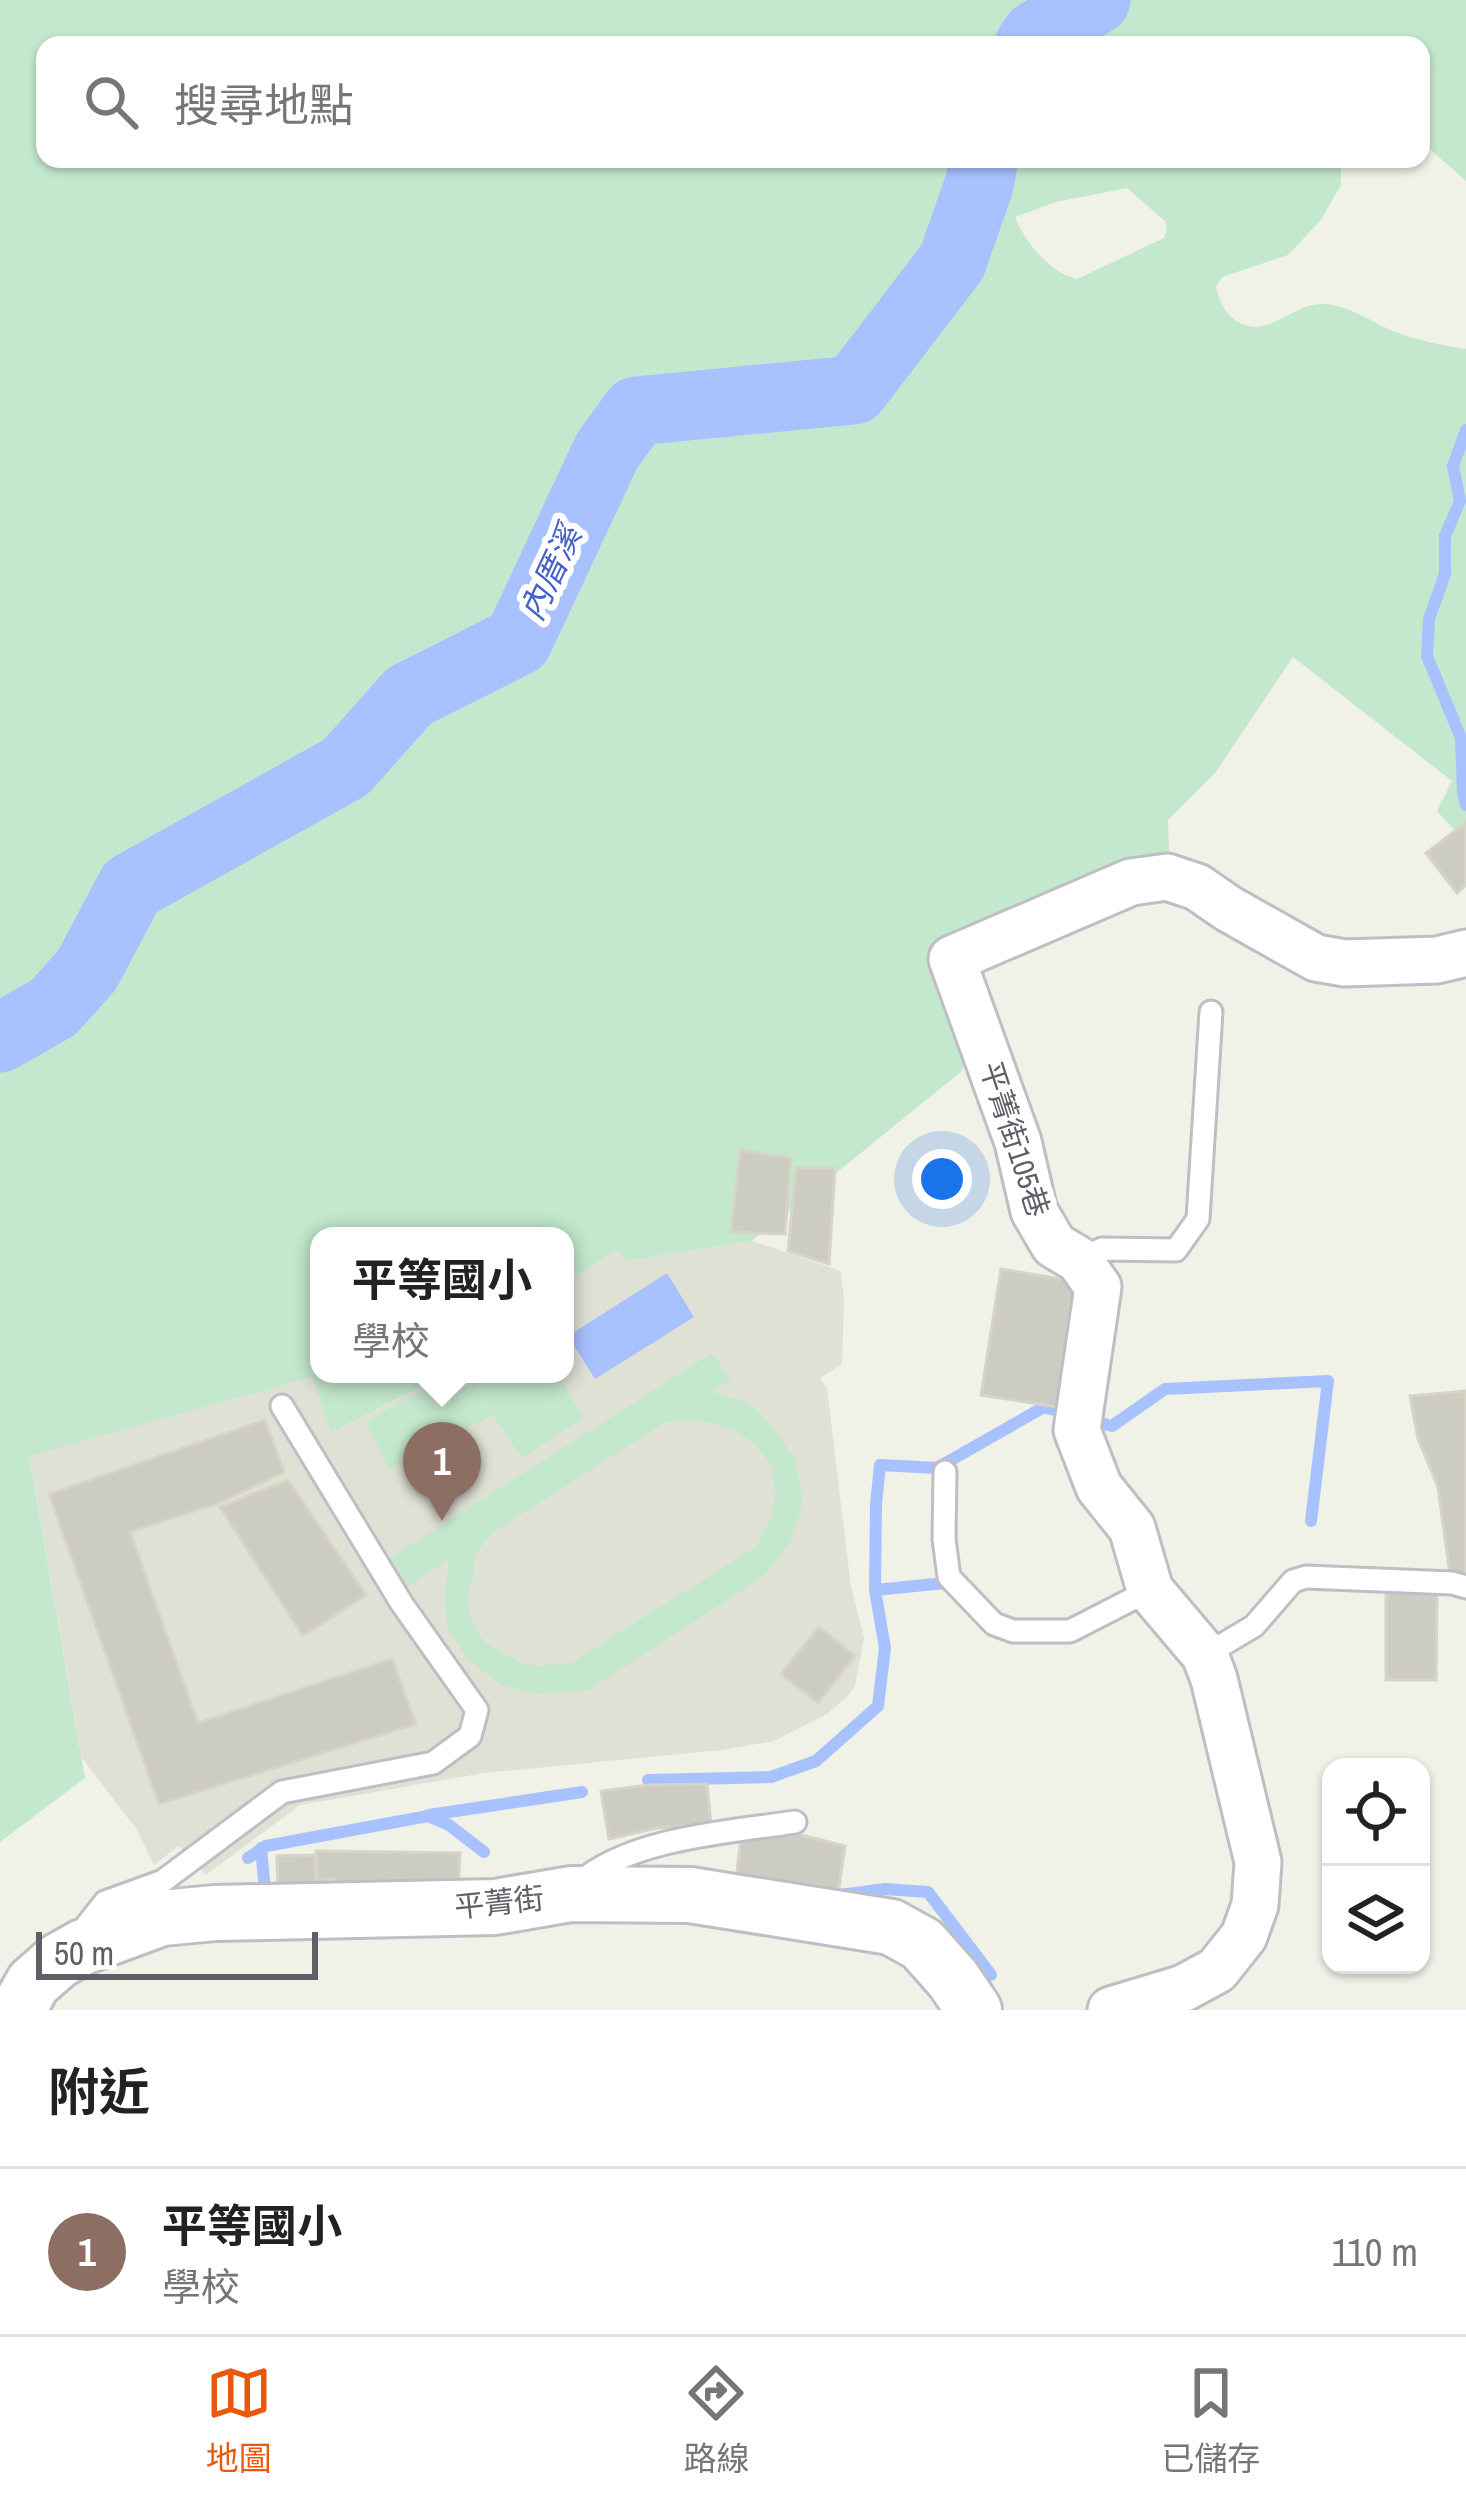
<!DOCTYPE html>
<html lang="zh-TW">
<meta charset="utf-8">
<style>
:root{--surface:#fff;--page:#f2f2f2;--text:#222;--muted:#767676;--line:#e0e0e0;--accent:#ea580c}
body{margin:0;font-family:"Archivo Narrow","Noto Sans TC",sans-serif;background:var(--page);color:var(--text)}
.controls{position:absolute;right:36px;bottom:36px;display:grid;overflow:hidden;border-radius:24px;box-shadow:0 3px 9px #0004}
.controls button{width:108px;height:108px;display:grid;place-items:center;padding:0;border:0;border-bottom:3px solid var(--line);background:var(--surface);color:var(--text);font:60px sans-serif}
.scale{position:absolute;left:36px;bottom:30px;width:282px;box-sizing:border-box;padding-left:12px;border:6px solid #5e6067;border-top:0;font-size:33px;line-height:42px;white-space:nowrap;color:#5e6067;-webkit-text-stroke:9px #fff;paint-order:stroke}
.you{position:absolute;left:942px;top:1179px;width:42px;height:42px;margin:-30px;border:9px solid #fff;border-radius:50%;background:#1a73e8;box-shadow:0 0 0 18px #1a73e833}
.badge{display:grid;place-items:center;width:78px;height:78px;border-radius:50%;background:var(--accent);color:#fff;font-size:39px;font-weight:700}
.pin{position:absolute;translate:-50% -99px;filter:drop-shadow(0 3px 6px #0008)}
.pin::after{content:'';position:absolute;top:63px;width:42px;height:36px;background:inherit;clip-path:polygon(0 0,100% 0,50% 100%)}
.popup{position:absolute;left:310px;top:1227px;width:264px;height:156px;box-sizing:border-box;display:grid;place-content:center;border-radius:24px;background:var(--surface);filter:drop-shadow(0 3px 9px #0005);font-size:39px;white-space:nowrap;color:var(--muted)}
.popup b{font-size:45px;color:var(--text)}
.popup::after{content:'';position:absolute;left:50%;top:100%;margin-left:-24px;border:24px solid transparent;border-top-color:var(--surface)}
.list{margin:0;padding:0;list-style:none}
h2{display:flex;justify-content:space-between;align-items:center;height:156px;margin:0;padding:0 48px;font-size:51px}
h2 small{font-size:39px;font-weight:400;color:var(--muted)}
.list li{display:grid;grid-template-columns:78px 1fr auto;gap:36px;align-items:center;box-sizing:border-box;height:168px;padding:0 48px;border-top:3px solid var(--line)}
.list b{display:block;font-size:45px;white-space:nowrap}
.list p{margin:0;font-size:39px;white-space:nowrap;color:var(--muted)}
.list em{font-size:39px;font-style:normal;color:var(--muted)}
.icon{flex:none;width:66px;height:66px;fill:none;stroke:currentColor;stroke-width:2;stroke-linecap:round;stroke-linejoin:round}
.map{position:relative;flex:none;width:1466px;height:2010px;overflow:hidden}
.search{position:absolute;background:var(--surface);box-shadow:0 3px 9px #0004;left:36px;right:36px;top:36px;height:132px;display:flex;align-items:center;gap:30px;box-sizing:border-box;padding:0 42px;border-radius:24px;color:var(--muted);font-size:45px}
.sheet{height:324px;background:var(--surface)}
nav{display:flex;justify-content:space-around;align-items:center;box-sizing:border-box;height:168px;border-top:3px solid var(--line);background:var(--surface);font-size:33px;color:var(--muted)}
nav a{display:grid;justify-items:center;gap:6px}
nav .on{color:var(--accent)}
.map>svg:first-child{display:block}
.education{fill:#e0e1d5}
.green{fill:#c3e8cd;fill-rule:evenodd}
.water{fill:#a8c1ff}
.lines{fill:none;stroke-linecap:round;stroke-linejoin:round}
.stream{stroke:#a8c1ff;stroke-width:12}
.river{stroke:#a8c1ff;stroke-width:69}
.building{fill:#ccccc3;stroke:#d6d5c5;stroke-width:3}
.service-casing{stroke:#bebec5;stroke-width:27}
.minor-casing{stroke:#bebec5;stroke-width:51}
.tertiary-casing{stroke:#bebec5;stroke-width:60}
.service{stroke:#fff;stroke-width:21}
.minor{stroke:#fff;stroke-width:45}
.tertiary{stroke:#fff;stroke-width:54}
.labels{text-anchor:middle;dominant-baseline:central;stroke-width:12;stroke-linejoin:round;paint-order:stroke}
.street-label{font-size:30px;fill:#5e6067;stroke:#fff}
.water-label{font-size:33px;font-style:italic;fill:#4661c8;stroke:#fff}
</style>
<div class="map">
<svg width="1466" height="2010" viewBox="0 0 1466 2010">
<rect width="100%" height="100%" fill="#f0f1e7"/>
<path class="education" d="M752 1241 841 1271 844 1301 842 1364 820 1378 827 1389 851 1587 864 1638 855 1686 847 1697 827 1714 774 1741 722 1750 484 1773 300 1805 206 1875 179 1846 154 1865 137 1830 82 1758 29 1455 313 1377 332 1433 424 1385 431 1374H565V1277L585 1272 615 1249 628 1261Z"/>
<g class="green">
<path d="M0 0H1466V181L1421 141V45H45V159H1341V185L1321 220 1288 255 1222 277 1216 287C1220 302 1226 317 1242 324 1271 336 1295 303 1322 304 1350 305 1369 321 1393 331 1416 340 1441 345 1466 349V843L1437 811 1452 781 1293 657 1215 773 1168 820 1169 853 1053 897 960 945 968 1050 962 1071 752 1241 627 1261 615 1249 585 1272 565 1277V1236H319V1374H431L424 1385 331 1433 313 1377 29 1456 85 1778 0 1842ZM1127 188 1165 221 1167 229 1164 238 1077 279C1050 273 1025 242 1015 217L1056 202Z"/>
<path d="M712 1353 731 1380 711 1392 749 1403 773 1427 795 1459 803 1504 790 1543 764 1576 589 1690 537 1694 501 1685 467 1659 446 1626 445 1590 449 1559 407 1587 390 1558ZM683 1420C761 1421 803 1480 754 1548L571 1663 541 1666 522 1664 485 1642 474 1628 467 1600 473 1576 475 1555 492 1533 664 1423Z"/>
<path d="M487 1374H544L549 1382 558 1374 583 1418 522 1458 493 1415 389 1470 366 1421 426 1389 436 1405Z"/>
</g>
<path class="water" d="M667 1273 694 1317 595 1379 568 1336Z"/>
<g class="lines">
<g class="stream">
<path d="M1466 430 1453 466 1460 501 1445 536V574L1429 619 1427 656 1461 738 1463 793 1466 805"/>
<path d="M875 1590 876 1504 880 1465 937 1468 1044 1407 1112 1426 1165 1389 1328 1381 1311 1521"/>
<path d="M648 1780 771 1777 816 1761 878 1706 885 1648 875 1590 945 1583 951 1588"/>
<path d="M429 1815 582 1792"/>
<path d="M261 1848 265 1891"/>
<path d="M248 1858 266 1846 428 1816 449 1825 484 1852"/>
<path d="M840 1895 885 1889 928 1892 991 1975"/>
</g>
<g class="river">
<path d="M1029 45 1036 35 1096 0"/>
<path d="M0 1038 54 1007 87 970 131 887 346 767 409 696 518 641 607 451 636 411 854 390 952 262 979 185 984 159"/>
</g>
</g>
<g class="building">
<path d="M1465 823 1466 885 1457 893 1426 853Z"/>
<path d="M740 1150 791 1158 785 1234 731 1232Z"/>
<path d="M796 1168H835L829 1264 788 1251Z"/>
<path d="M1001 1269 1091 1284 1071 1409 981 1395Z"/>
<path d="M1466 1391V1575H1450L1438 1487 1418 1439 1410 1396Z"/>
<path d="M265 1420 284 1472 219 1503 130 1532 198 1723 392 1659 416 1724 159 1804 49 1494Z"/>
<path d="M288 1480 366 1595 303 1636 220 1507Z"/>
<path d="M1386 1591H1437L1436 1680H1386Z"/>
<path d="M819 1627 855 1656 818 1703 781 1674Z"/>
<path d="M707 1784 711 1825 657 1828 609 1839 601 1791 649 1785Z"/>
<path d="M790 1832 845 1846 838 1894 736 1880 741 1837Z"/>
<path d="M316 1851 460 1853 458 1892 334 1888 335 1879 317 1880Z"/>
<path d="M315 1855 316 1890H278L277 1856Z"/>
</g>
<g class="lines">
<defs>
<g id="service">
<path d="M1079 1260 1102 1249 1176 1250 1198 1219 1211 1012"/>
<path d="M945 1472 944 1539 949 1577 994 1624 1013 1631H1070L1150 1590"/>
<path d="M1205 1655 1254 1626 1293 1581 1306 1577 1452 1583 1466 1587"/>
<path d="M578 1884C629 1838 729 1832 795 1822"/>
<path d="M79 1935 105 1902 163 1881 282 1792 433 1763 470 1736 477 1710 402 1604 282 1406"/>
</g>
<path id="minor" d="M1111 2010 1184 1988 1217 1970 1244 1936 1255 1905 1258 1862 1214 1679 1205 1655 1150 1590 1132 1528 1099 1487 1077 1430 1098 1287 1079 1260 1054 1245 1034 1211 1018 1142 952 959 1131 882 1167 877 1197 887 1229 909 1316 958 1345 963 1437 960 1466 953"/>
<path id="tertiary" d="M18 2010 33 1983 58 1961 83 1947 162 1918 215 1913 495 1907 571 1894 690 1895 891 1927 922 1944 953 1979 974 2010"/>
</defs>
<use href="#service" class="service-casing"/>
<use href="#minor" class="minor-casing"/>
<use href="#tertiary" class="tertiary-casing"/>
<use href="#service" class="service"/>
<use href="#minor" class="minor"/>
<use href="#tertiary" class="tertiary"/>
</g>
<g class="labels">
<g class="street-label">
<text transform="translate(1015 1139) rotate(72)">平菁街105巷</text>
<text transform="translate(499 1902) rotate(-6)">平菁街</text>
</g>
<g class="water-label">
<text transform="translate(550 573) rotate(-65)">內厝溪</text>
</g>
</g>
</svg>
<div class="controls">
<button><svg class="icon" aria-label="locate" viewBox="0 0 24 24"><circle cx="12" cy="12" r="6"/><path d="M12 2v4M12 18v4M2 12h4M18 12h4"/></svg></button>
<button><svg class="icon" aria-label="layers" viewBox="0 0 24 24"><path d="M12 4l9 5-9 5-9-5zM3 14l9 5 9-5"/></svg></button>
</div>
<div class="scale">50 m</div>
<div class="you"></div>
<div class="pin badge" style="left:442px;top:1521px;background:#8d6e63">1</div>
<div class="popup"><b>平等國小</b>學校</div>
<div class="search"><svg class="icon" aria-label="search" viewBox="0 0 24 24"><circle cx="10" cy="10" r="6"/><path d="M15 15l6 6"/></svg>搜尋地點</div>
</div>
<section class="sheet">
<h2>附近<small></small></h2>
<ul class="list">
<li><span class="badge" style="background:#8d6e63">1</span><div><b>平等國小</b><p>學校</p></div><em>110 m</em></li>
</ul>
</section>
<nav>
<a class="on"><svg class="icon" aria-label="map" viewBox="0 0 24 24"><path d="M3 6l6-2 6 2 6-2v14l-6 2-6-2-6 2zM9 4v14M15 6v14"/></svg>地圖</a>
<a><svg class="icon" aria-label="directions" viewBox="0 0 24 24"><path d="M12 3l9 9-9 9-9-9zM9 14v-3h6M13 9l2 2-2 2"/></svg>路線</a>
<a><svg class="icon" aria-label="saved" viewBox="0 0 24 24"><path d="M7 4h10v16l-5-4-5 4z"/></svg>已儲存</a>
</nav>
